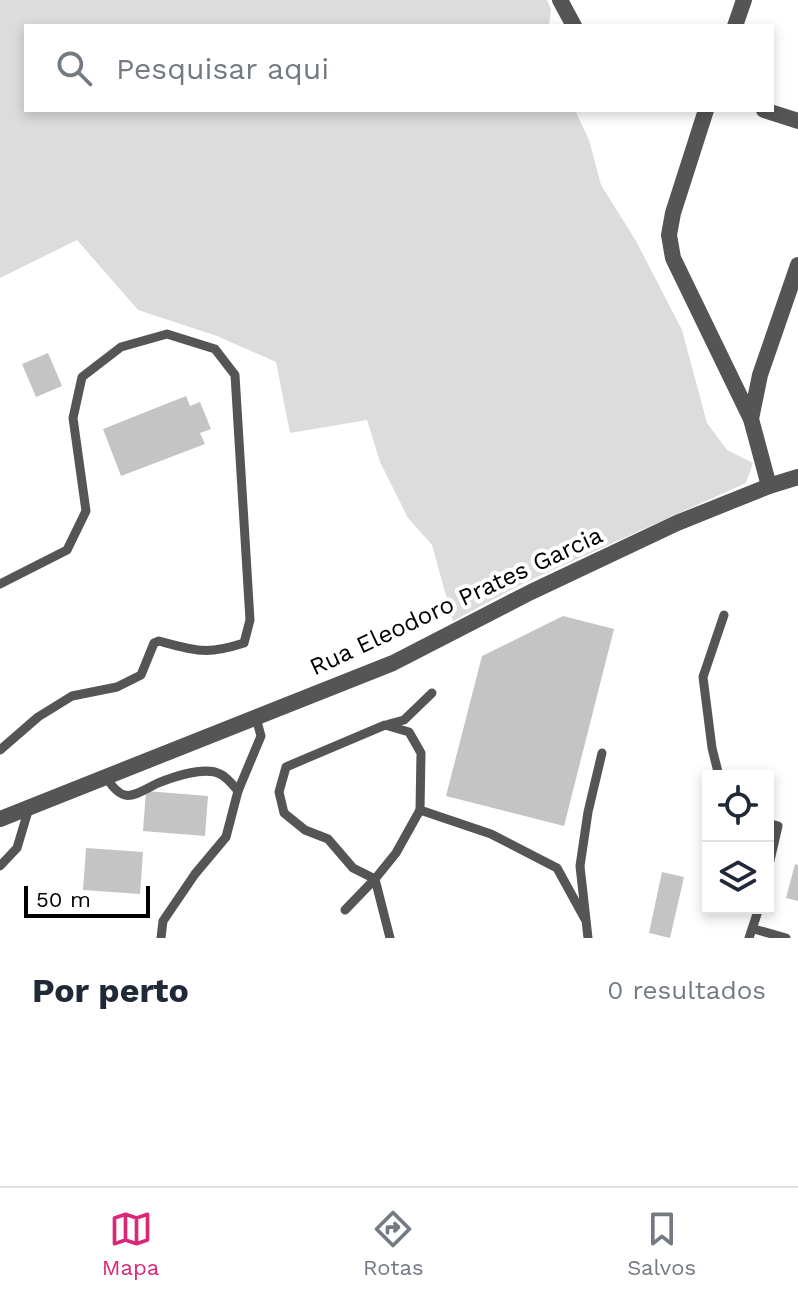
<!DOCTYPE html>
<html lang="pt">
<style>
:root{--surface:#fff;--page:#f6f6f7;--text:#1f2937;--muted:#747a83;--line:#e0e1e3;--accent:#db2777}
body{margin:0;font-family:"Work Sans",sans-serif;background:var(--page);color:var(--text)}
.controls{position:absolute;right:24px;bottom:24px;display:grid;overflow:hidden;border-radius:0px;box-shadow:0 4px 12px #0003}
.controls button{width:72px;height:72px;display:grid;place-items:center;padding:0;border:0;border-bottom:2px solid var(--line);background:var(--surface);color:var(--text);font:40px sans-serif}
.scale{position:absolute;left:24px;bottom:20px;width:126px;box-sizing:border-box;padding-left:8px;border:4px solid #000;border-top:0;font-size:22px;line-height:28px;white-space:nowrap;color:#000;-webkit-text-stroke:6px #fff;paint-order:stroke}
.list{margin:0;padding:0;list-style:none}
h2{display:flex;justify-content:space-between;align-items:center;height:104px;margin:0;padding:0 32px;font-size:34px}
h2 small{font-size:26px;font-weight:400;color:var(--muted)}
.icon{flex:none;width:44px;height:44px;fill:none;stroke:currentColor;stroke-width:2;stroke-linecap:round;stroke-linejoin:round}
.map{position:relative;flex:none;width:798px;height:938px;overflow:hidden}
.search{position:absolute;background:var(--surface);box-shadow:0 4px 12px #0003;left:24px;right:24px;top:24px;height:88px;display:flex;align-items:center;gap:20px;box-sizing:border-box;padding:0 28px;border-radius:0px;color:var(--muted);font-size:30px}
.sheet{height:248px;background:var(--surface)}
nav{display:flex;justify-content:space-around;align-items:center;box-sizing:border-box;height:112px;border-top:2px solid var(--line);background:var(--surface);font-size:22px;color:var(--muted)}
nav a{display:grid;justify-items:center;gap:4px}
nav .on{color:var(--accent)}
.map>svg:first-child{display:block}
.green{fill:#dcdcdc}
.building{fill:#c4c4c4}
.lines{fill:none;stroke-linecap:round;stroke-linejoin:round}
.service{stroke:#555;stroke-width:9}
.minor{stroke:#555;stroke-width:16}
.labels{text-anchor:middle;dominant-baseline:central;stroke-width:8;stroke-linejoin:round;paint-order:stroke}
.street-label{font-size:24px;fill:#000;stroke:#fff}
</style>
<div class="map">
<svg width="798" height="938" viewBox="0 0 798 938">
<rect width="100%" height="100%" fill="#fff"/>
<path class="green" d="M0 0H547L551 9 549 26H26V110H575L589 140 601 185 636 241 682 330 707 423 727 450 753 463 746 483 526 582 453 621 432 545 408 518 380 462 367 420 290 433 276 362 217 336 138 310 77 240 0 278Z"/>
<g class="building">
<path d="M48 353 62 386 36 397 22 364Z"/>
<path d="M186 396 190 406 200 402 211 429 200 433 205 444 121 476 103 429Z"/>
<path d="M563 616 614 629 564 826 446 796 482 656Z"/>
<path d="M146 791 208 796 205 836 143 831Z"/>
<path d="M86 848 143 852 140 894 83 890Z"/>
<path d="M795 864 798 865V901L786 898Z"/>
<path d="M662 872 684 877 670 938 649 933Z"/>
</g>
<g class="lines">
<g class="service">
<path d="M0 584 67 550 86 511 73 418 82 377 121 347 167 334 215 349 235 375 250 620 244 643C207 655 196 651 159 641L154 643 141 675 117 687 72 696 38 717 0 750"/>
<path d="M389 724 404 720 432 693"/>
<path d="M719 776 712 748 703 677 724 615"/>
<path d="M106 777C124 806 133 795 158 783 173 777 205 766 220 774 227 777 233 785 238 791"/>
<path d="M768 823 778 826 768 869"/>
<path d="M0 866 17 848 29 808"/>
<path d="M345 910 375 879 353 868 328 839 305 830 284 813 279 792 286 767 385 725 409 732 421 753 420 810 491 834 557 868 585 919"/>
<path d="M754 929 786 938"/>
<path d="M161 938 163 921 195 874 226 837 238 791 261 736 256 718"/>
<path d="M390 938 375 879 396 853 420 810"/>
<path d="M588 938 580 866 588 812 602 753"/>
<path d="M749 938 759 908"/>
</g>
<g class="minor">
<path d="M560 0 574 26"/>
<path d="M735 26 744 0"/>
<path d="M706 110 673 213 669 235 673 258 751 419 769 486"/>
<path d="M764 110 798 121"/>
<path d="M751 419 760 375 798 265"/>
<path d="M0 819 393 663 531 592 677 523 769 486 798 477"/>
</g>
</g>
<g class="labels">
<g class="street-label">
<text transform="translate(456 601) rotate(-25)">Rua Eleodoro Prates Garcia</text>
</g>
</g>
</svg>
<div class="controls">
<button><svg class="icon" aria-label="locate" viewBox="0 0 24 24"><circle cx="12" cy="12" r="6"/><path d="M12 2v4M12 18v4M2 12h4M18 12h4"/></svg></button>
<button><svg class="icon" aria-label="layers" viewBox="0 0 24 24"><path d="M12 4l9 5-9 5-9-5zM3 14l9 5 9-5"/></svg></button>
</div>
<div class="scale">50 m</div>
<div class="search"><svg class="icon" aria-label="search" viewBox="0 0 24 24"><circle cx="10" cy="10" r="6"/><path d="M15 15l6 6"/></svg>Pesquisar aqui</div>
</div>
<section class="sheet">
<h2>Por perto<small>0 resultados</small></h2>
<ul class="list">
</ul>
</section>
<nav>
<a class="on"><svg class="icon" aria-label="map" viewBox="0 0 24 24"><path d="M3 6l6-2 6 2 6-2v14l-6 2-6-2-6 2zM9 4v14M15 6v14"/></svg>Mapa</a>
<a><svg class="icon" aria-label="directions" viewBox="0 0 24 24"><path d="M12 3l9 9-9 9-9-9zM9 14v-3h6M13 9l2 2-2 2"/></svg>Rotas</a>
<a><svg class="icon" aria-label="saved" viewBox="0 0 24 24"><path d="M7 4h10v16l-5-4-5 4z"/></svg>Salvos</a>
</nav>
